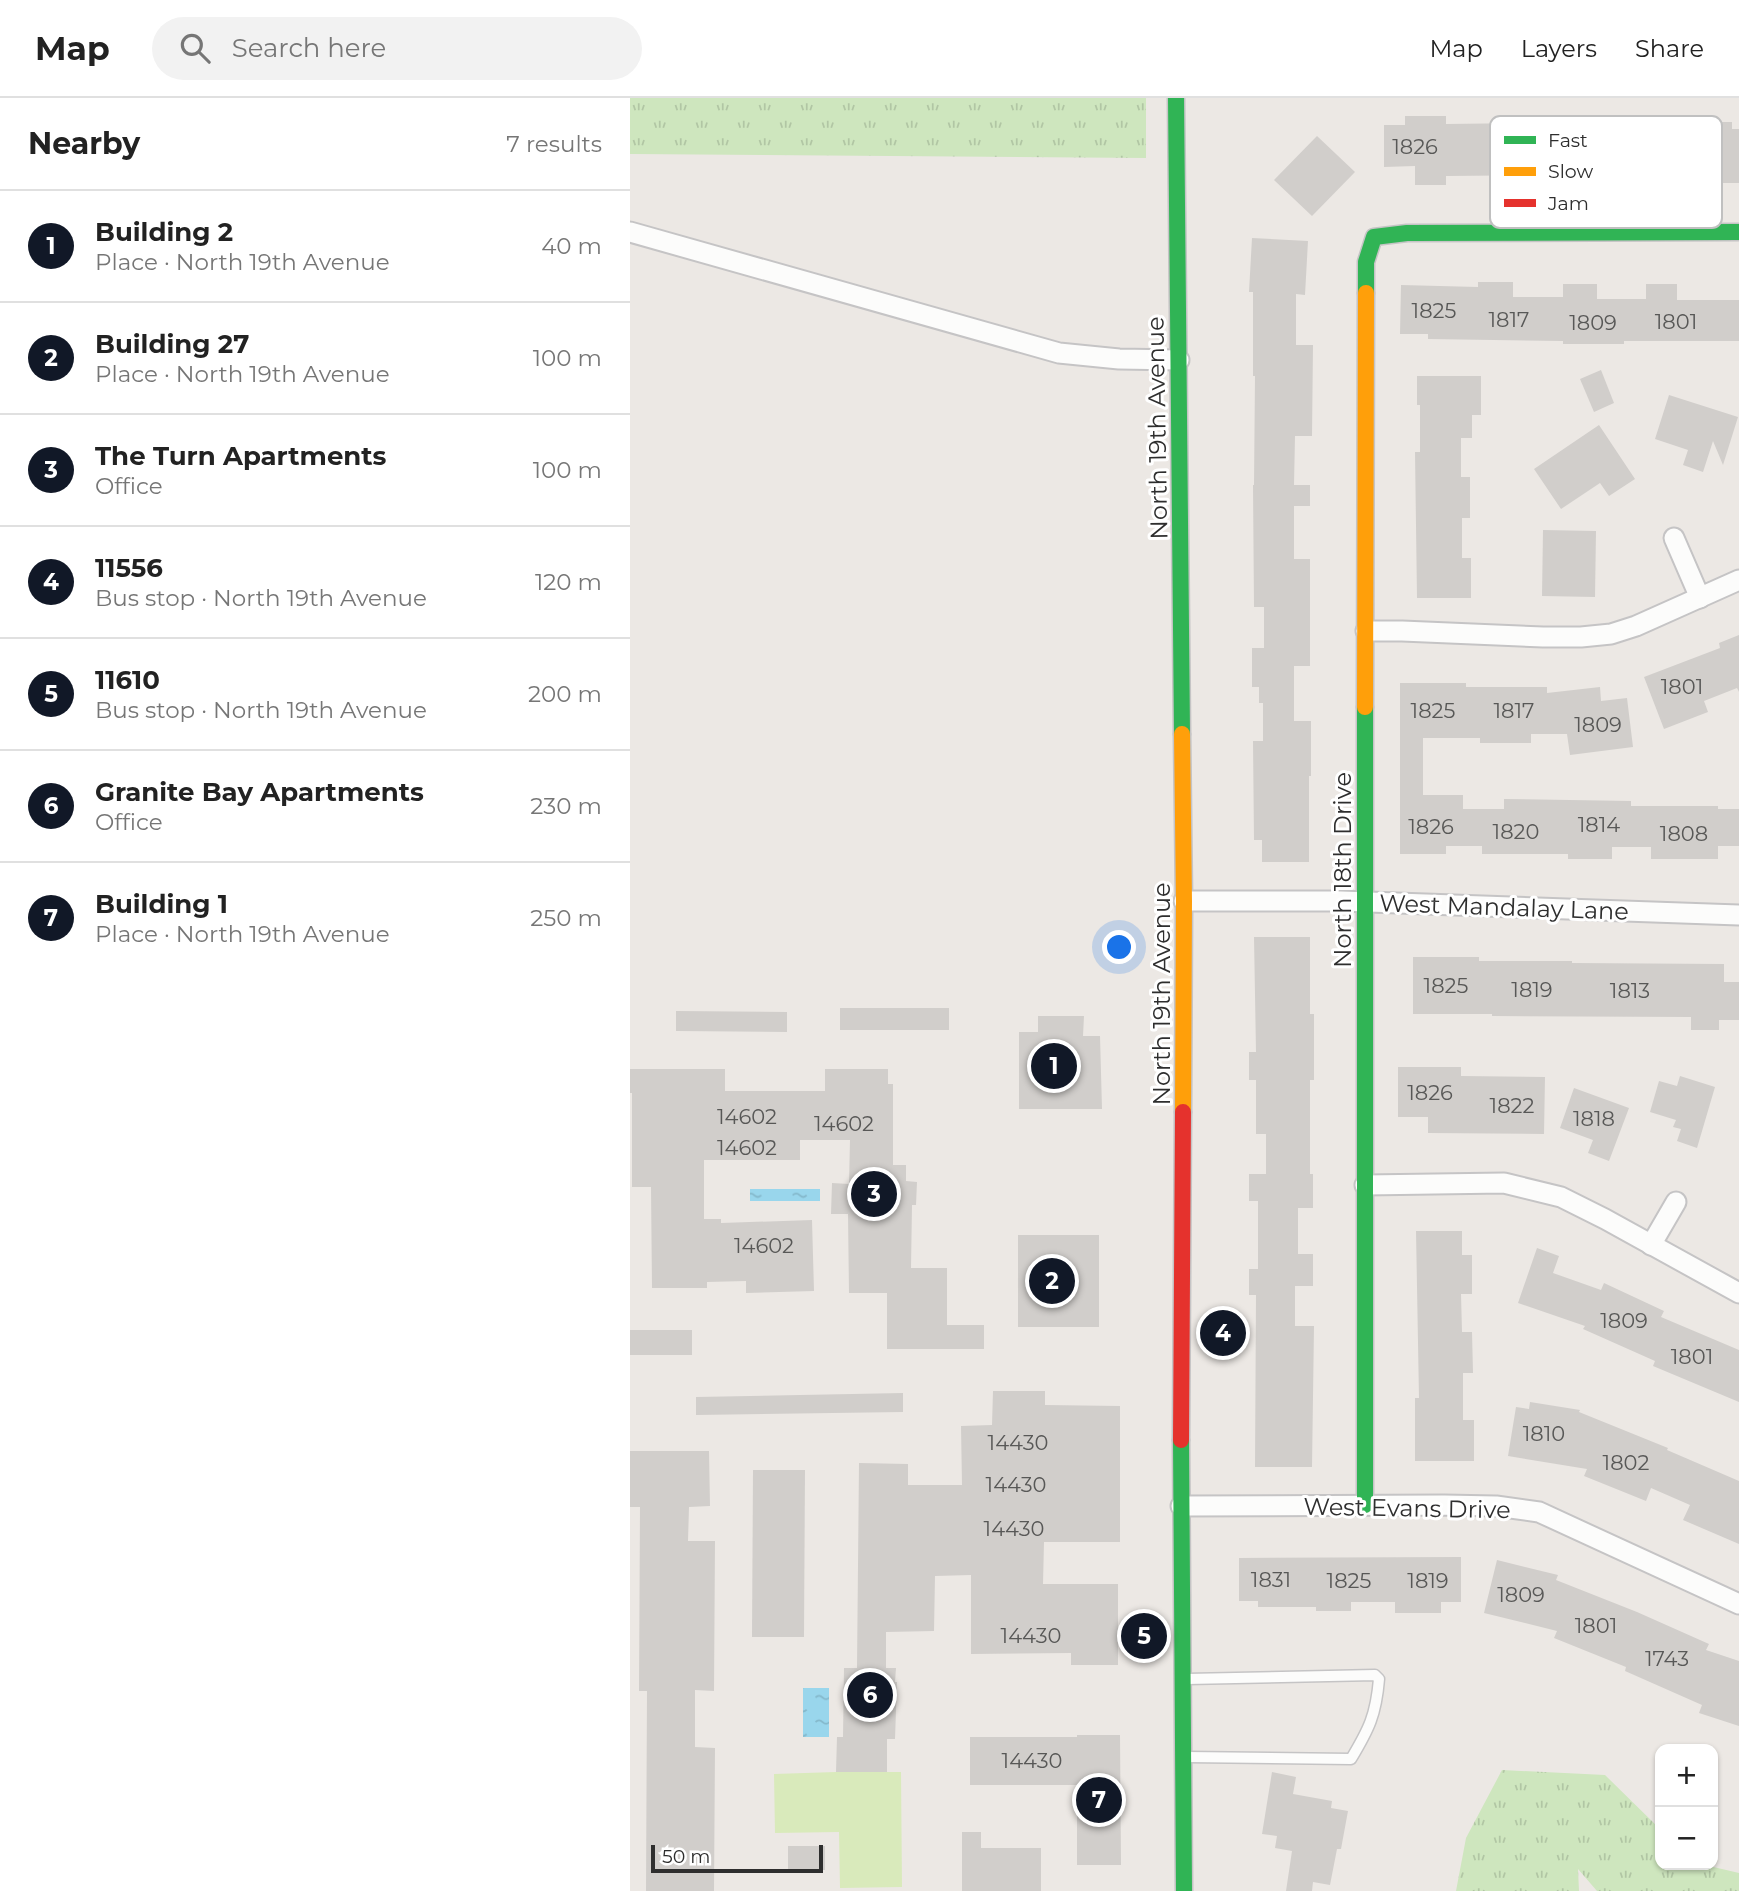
<!DOCTYPE html>
<meta charset="utf-8">
<style>
:root{--surface:#fff;--page:#f2f2f2;--text:#222;--muted:#767676;--line:#e0e0e0;--accent:#111827}
body{margin:0;font-family:Montserrat,sans-serif;background:var(--page);color:var(--text)}
.controls{position:absolute;right:21px;bottom:21px;display:grid;overflow:hidden;border-radius:14px;box-shadow:0 2px 5px #0004}
.controls button{width:63px;height:63px;display:grid;place-items:center;padding:0;border:0;border-bottom:2px solid var(--line);background:var(--surface);color:var(--text);font:35px sans-serif}
.scale{position:absolute;left:21px;bottom:18px;width:172px;box-sizing:border-box;padding-left:7px;border:4px solid #2e2e2e;border-top:0;font-size:19px;line-height:24px;white-space:nowrap;color:#2e2e2e;-webkit-text-stroke:5px #fff;paint-order:stroke}
.you{position:absolute;left:490px;top:850px;width:24px;height:24px;margin:-18px;border:5px solid #fff;border-radius:50%;background:#1a73e8;box-shadow:0 0 0 10px #1a73e833}
.badge{display:grid;place-items:center;width:46px;height:46px;border-radius:50%;background:var(--accent);color:#fff;font-size:23px;font-weight:700}
.pin{position:absolute;translate:-50% -50%;border:4px solid #fff;box-shadow:0 2px 7px #0006}
.list{margin:0;padding:0;list-style:none}
h2{display:flex;justify-content:space-between;align-items:center;height:91px;margin:0;padding:0 28px;font-size:30px}
h2 small{font-size:23px;font-weight:400;color:var(--muted)}
.list li{display:grid;grid-template-columns:46px 1fr auto;gap:21px;align-items:center;box-sizing:border-box;height:112px;padding:0 28px;border-top:2px solid var(--line)}
.list b{display:block;font-size:26px;white-space:nowrap}
.list p{margin:0;font-size:23px;white-space:nowrap;color:var(--muted)}
.list em{font-size:23px;font-style:normal;color:var(--muted)}
.icon{flex:none;width:38px;height:38px;fill:none;stroke:currentColor;stroke-width:2;stroke-linecap:round;stroke-linejoin:round}
.map{position:relative;flex:none;width:1109px;height:1793px;overflow:hidden}
header{display:flex;align-items:center;gap:42px;box-sizing:border-box;height:98px;padding:0 35px;background:var(--surface);border-bottom:2px solid var(--line)}
header strong{font-size:33px}
nav{display:flex;gap:38px;margin-inline-start:auto;font-size:24px}
.search{width:490px;height:63px;background:var(--page);display:flex;align-items:center;gap:18px;box-sizing:border-box;padding:0 24px;border-radius:38px;color:var(--muted);font-size:26px}
main{display:flex}
aside{flex:1;background:var(--surface)}
.map>svg:first-child{display:block}
.grass{fill:url(#grass-tufts)}
.pitch{fill:#d9eabb}
.water{fill:url(#water-ripples)}
.building{fill:#d1cecb}
.lines{fill:none;stroke-linecap:round;stroke-linejoin:round}
.lane-casing{stroke:#c5c4c5;stroke-width:13}
.street-casing{stroke:#c5c4c5;stroke-width:23}
.fast-casing{stroke:#c5c4c5;stroke-width:19}
.slow-casing{stroke:#c5c4c5;stroke-width:19}
.jam-casing{stroke:#c5c4c5;stroke-width:19}
.lane{stroke:#fcfcfb;stroke-width:10}
.street{stroke:#fcfcfb;stroke-width:19}
.fast{stroke:#30b455;stroke-width:16}
.slow{stroke:#ff9f0a;stroke-width:16}
.jam{stroke:#e5322d;stroke-width:16}
.labels{text-anchor:middle;dominant-baseline:central;stroke-width:6;stroke-linejoin:round;paint-order:stroke}
.number-label{font-size:21px;fill:#585857}
.street-label{font-size:24px;fill:#2e2e2e;stroke:#fff}
.key{fill:#fff;stroke:#c0c0c0;stroke-width:2}
.key-label{font-size:19px;fill:#2e2e2e}
</style>
<header>
<strong>Map</strong>
<div class="search"><svg class="icon" aria-label="search" viewBox="0 0 24 24"><circle cx="10" cy="10" r="6"/><path d="M15 15l6 6"/></svg>Search here</div>
<nav><a>Map</a><a>Layers</a><a>Share</a></nav>
</header>
<main>
<aside>
<h2>Nearby<small>7 results</small></h2>
<ul class="list">
<li><span class="badge">1</span><div><b>Building 2</b><p>Place · North 19th Avenue</p></div><em>40 m</em></li>
<li><span class="badge">2</span><div><b>Building 27</b><p>Place · North 19th Avenue</p></div><em>100 m</em></li>
<li><span class="badge">3</span><div><b>The Turn Apartments</b><p>Office</p></div><em>100 m</em></li>
<li><span class="badge">4</span><div><b>11556</b><p>Bus stop · North 19th Avenue</p></div><em>120 m</em></li>
<li><span class="badge">5</span><div><b>11610</b><p>Bus stop · North 19th Avenue</p></div><em>200 m</em></li>
<li><span class="badge">6</span><div><b>Granite Bay Apartments</b><p>Office</p></div><em>230 m</em></li>
<li><span class="badge">7</span><div><b>Building 1</b><p>Place · North 19th Avenue</p></div><em>250 m</em></li>
</ul>
</aside>
<div class="map">
<svg width="1109" height="1793" viewBox="0 0 1109 1793">
<defs>
<pattern id="grass-tufts" width="24" height="20" patternUnits="userSpaceOnUse" patternTransform="scale(1.75)"><rect width="24" height="20" fill="#cee6be"/><path d="M3 7l-1-3M5 7V3M7 7l1-3M15 17l-1-3M17 17v-4M19 17l1-3" fill="none" stroke="#b1c6a4"/></pattern>
<pattern id="water-ripples" width="26" height="14" patternUnits="userSpaceOnUse" patternTransform="scale(1.75)"><rect width="26" height="14" fill="#99d6ec"/><path d="M2 4q2-2 4 0t4 0M15 11q2-2 4 0t4 0" fill="none" stroke="#84b8cb"/></pattern>
</defs>
<rect width="100%" height="100%" fill="#ece8e4"/>
<g class="grass">
<path d="M0 0H516V60L0 56Z"/>
<path d="M872 1672 975 1677 1030 1731V1767H1075L1109 1775V1793H967L948 1771 949 1793H826L836 1740Z"/>
</g>
<path class="pitch" d="M206 1674H271L272 1789 210 1790 209 1734 145 1735 144 1676Z"/>
<g class="water">
<rect x="120" y="1091" width="70" height="12"/>
<rect x="173" y="1590" width="26" height="49"/>
</g>
<g class="building">
<path d="M775 18H816V26L897 25V28H996V24H1029V34H1070V24H1102V31H1109V85H1070V83H996V68H952V84H918V77L816 78V87H785V68L754 69V27H775Z"/>
<path d="M687 38 725 74 682 118 644 82Z"/>
<path d="M622 140 678 143 675 197 666 196V247H683L682 338H665L664 387H680V408H664V461H680V568H664V623H681V678H679V764H632V742H624L623 643H633V605H629V589H622V550H634V509H624L623 387H624L625 278H623V194H619Z"/>
<path d="M848 184H883V199H933V186H967V201H1016V186H1047V202H1109V243H994V246H933V243L798 241V236H770L771 187 848 189Z"/>
<path d="M971 272 984 305 964 314 950 281Z"/>
<path d="M787 278H851V317H842V340H831V379H840V420H832V460H841V500H787L785 354H790V307H787Z"/>
<path d="M1039 297 1108 319 1093 367 1083 343 1073 374 1053 367 1058 352 1025 341Z"/>
<path d="M969 327 1005 381 979 398 970 385 931 411 904 371Z"/>
<path d="M913 432 966 433 965 499 912 498Z"/>
<path d="M1109 537V594L1107 590 1074 603 1078 614 1034 631 1014 579 1090 550 1089 545Z"/>
<path d="M770 585H836V589H917V595L970 589 971 603 997 600 1003 649 940 657 937 636H901V645H850V640H793V697H833V711H874V701L1001 703V708H1088V711H1109V748H1088V761H1021V749H982V761H938V756H852V748H816V756H770Z"/>
<path d="M624 839H680V916H684V982H680V1076H683V1110H668V1156H683V1188H665V1228H684L682 1369H625L626 1197H619V1171H628V1103H619V1076H636V1036H626V982H619V954H626Z"/>
<path d="M783 859H849V863H942V865L1094 866V884H1109V922H1089V932H1061V919L862 918V916H783Z"/>
<rect x="210" y="910" width="109" height="22"/>
<path d="M46 913 157 914V934L46 933Z"/>
<path d="M408 918H454L453 938H470L472 1011H389V934H408Z"/>
<path d="M768 969H831V978L915 979 914 1036 798 1035V1019H768Z"/>
<path d="M0 971H95V993H195V971H258V986H263V1067H276V1083L287 1084 286 1107H282L281 1170H317V1227H354V1251H257V1195H219L218 1116H201L202 1085 219 1086 220 1042H170V1062H74V1121H91V1125L182 1122 184 1193 116 1195V1183L77 1184V1190H22L21 1089H2V995H0Z"/>
<path d="M1050 978 1085 989 1067 1050 1047 1043 1051 1031 1043 1029 1046 1022 1020 1014 1029 983 1047 988Z"/>
<path d="M944 990 999 1010 979 1063 958 1055 963 1042 930 1030Z"/>
<path d="M786 1133H832V1157H842V1196H831L832 1234H842L843 1275H833V1322H844V1363H785V1300H789Z"/>
<rect x="388" y="1137" width="81" height="92"/>
<path d="M907 1150 929 1158 923 1175 971 1192 974 1185 1034 1213 1031 1219 1109 1252V1304L1023 1268 1025 1263 953 1231 955 1228 888 1205Z"/>
<rect x="0" y="1232" width="62" height="25"/>
<path d="M363 1293H415V1307L490 1308V1444H414L413 1486H488V1567H441V1555L341 1556V1477L305 1478 304 1533 256 1534V1570H266L265 1584H267L265 1641H257V1674H206L207 1639H213L214 1570H227L229 1365 278 1366V1387H332L331 1328 362 1327Z"/>
<path d="M273 1295V1314L66 1317V1299Z"/>
<path d="M900 1304 950 1312 949 1314 1038 1350 1037 1352 1109 1383V1446L1053 1422 1060 1407 1021 1390 1016 1403 954 1378 957 1371 878 1358 886 1309 899 1311Z"/>
<path d="M0 1353H79L80 1408 59 1409 58 1443H85L84 1593 65 1592V1649L85 1650 84 1793H16L17 1593H9L10 1409H0Z"/>
<path d="M123 1372H175L174 1539H122Z"/>
<path d="M831 1459V1504H811V1515H765V1504H721V1513H686V1509H628V1503H609V1460Z"/>
<path d="M867 1462 928 1477 926 1482 1007 1514 1079 1546 1076 1552 1109 1563V1628L1069 1615 1072 1607 995 1573 996 1569 924 1540 927 1533 854 1515Z"/>
<path d="M447 1637H490L491 1767H447V1687H340V1639H447Z"/>
<path d="M642 1674 666 1679 663 1696 702 1703 701 1710 718 1713 711 1751H707L700 1787 683 1784 682 1793H656L662 1753 645 1750 647 1738 632 1736Z"/>
<path d="M332 1734H351V1750H411V1793H332Z"/>
<rect x="158" y="1748" width="37" height="24"/>
</g>
<g class="lines">
<defs>
<path id="lane" d="M557 1659 721 1661C739 1631 746 1617 749 1581L745 1577 557 1581"/>
<g id="street">
<path d="M0 134 429 255 489 261 549 262"/>
<path d="M1044 440 1070 500"/>
<path d="M736 533H772L913 539H951L981 536 1006 528 1109 482"/>
<path d="M554 803H710L1109 817"/>
<path d="M735 1087 874 1085 931 1099 975 1121 1109 1195"/>
<path d="M1021 1147 1046 1104"/>
<path d="M551 1408 814 1407 866 1408 909 1414 1109 1506"/>
</g>
<g id="fast">
<path d="M546 0 552 636"/>
<path d="M736 195V164L744 139 777 135 1109 134"/>
<path d="M735 609V1407"/>
<path d="M551 1342 554 1793"/>
</g>
<g id="slow">
<path d="M735 609 736 195"/>
<path d="M552 636 554 803 553 1014"/>
</g>
<path id="jam" d="M551 1342 553 1014"/>
</defs>
<use href="#lane" class="lane-casing"/>
<use href="#street" class="street-casing"/>
<use href="#fast" class="fast-casing"/>
<use href="#slow" class="slow-casing"/>
<use href="#jam" class="jam-casing"/>
<use href="#lane" class="lane"/>
<use href="#street" class="street"/>
<use href="#fast" class="fast"/>
<use href="#slow" class="slow"/>
<use href="#jam" class="jam"/>
</g>
<g class="labels">
<g class="number-label">
<text x="785" y="48">1826</text>
<text x="804" y="212">1825</text>
<text x="879" y="221">1817</text>
<text x="1046" y="223">1801</text>
<text x="963" y="224">1809</text>
<text x="1052" y="588">1801</text>
<text x="803" y="612">1825</text>
<text x="884" y="612">1817</text>
<text x="968" y="626">1809</text>
<text x="969" y="726">1814</text>
<text x="801" y="728">1826</text>
<text x="886" y="733">1820</text>
<text x="1054" y="735">1808</text>
<text x="816" y="887">1825</text>
<text x="902" y="891">1819</text>
<text x="1000" y="892">1813</text>
<text x="800" y="994">1826</text>
<text x="882" y="1007">1822</text>
<text x="117" y="1018">14602</text>
<text x="964" y="1020">1818</text>
<text x="214" y="1025">14602</text>
<text x="117" y="1049">14602</text>
<text x="134" y="1147">14602</text>
<text x="994" y="1222">1809</text>
<text x="1062" y="1258">1801</text>
<text x="914" y="1335">1810</text>
<text x="388" y="1344">14430</text>
<text x="996" y="1364">1802</text>
<text x="386" y="1386">14430</text>
<text x="384" y="1430">14430</text>
<text x="641" y="1481">1831</text>
<text x="719" y="1482">1825</text>
<text x="798" y="1482">1819</text>
<text x="891" y="1496">1809</text>
<text x="966" y="1527">1801</text>
<text x="401" y="1537">14430</text>
<text x="1037" y="1560">1743</text>
<text x="402" y="1662">14430</text>
</g>
<g class="street-label">
<text transform="translate(527 330) rotate(-91)">North 19th Avenue</text>
<text transform="translate(712 772) rotate(-90)">North 18th Drive</text>
<text transform="translate(874 809) rotate(2)">West Mandalay Lane</text>
<text transform="translate(531 896) rotate(-90)">North 19th Avenue</text>
<text transform="translate(777 1410) rotate(1)">West Evans Drive</text>
</g>
</g>
<rect x="860" y="18" width="232" height="112" rx="10" class="key"/>
<rect x="874" y="38" width="32" height="8" fill="#30b455"/>
<rect x="874" y="69" width="32" height="9" fill="#ff9f0a"/>
<rect x="874" y="101" width="32" height="8" fill="#e5322d"/>
<g class="key-label">
<text x="918" y="49">Fast</text>
<text x="918" y="80">Slow</text>
<text x="918" y="112">Jam</text>
</g>
</svg>
<div class="controls">
<button>+</button>
<button>−</button>
</div>
<div class="scale">50 m</div>
<div class="you"></div>
<div class="pin badge" style="left:424px;top:968px">1</div>
<div class="pin badge" style="left:422px;top:1183px">2</div>
<div class="pin badge" style="left:244px;top:1096px">3</div>
<div class="pin badge" style="left:593px;top:1235px">4</div>
<div class="pin badge" style="left:514px;top:1538px">5</div>
<div class="pin badge" style="left:240px;top:1597px">6</div>
<div class="pin badge" style="left:469px;top:1702px">7</div>
</div>
</main>
